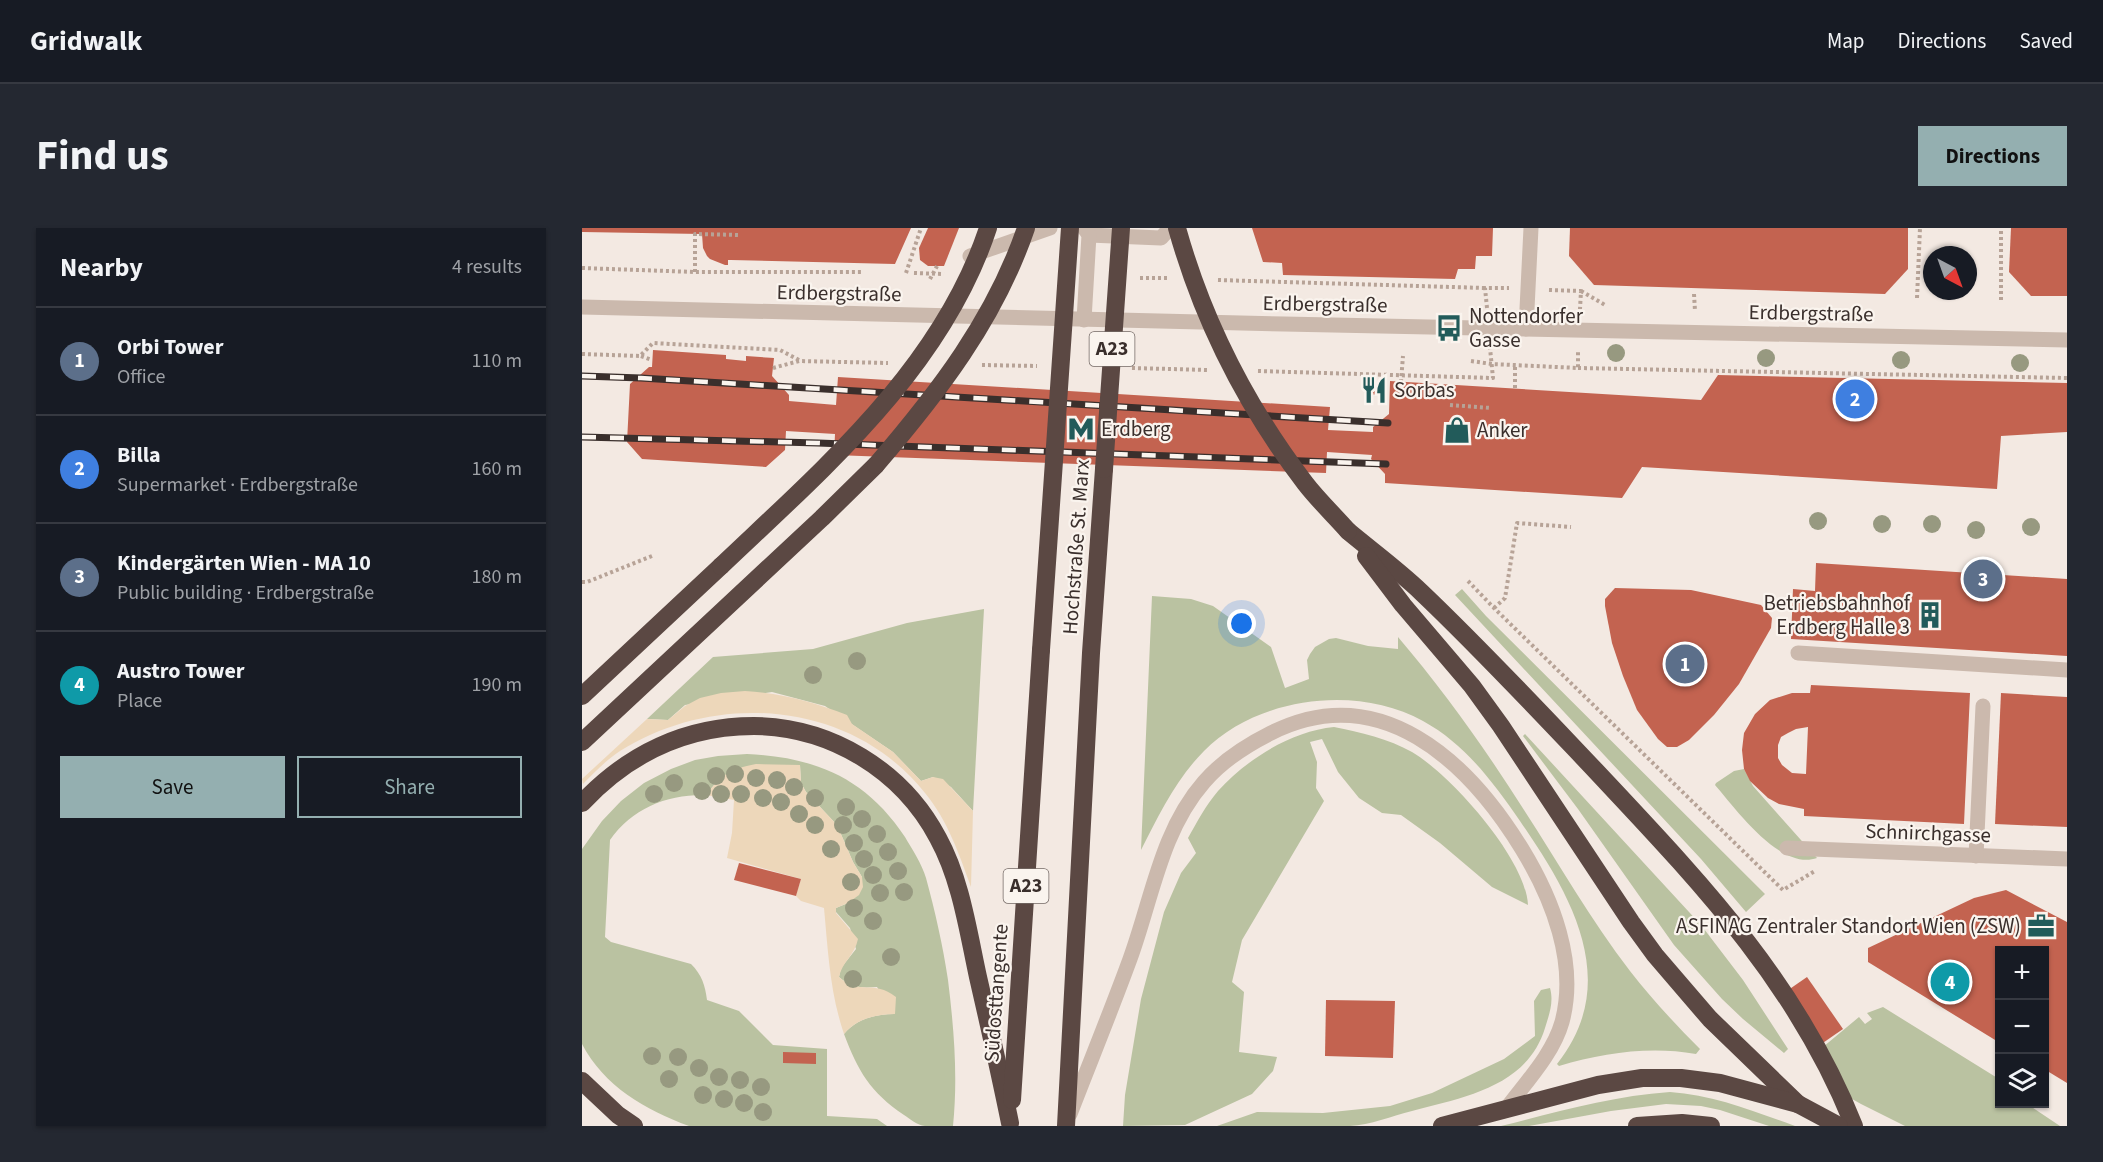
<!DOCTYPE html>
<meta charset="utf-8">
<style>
:root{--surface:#171b24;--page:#242831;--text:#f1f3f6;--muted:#9ea1a6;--line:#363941;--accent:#94afb0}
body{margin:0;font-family:"Source Sans 3",sans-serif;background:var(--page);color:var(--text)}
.controls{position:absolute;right:18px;bottom:18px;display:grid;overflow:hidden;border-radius:0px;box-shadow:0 2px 4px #0004}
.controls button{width:54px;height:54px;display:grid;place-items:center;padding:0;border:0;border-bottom:2px solid var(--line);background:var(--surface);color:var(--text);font:30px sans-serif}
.compass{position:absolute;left:1341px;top:18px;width:54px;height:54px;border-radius:50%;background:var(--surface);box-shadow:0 2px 4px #0004;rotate:139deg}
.you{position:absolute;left:660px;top:396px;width:21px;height:21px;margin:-15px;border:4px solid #fff;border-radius:50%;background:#1a73e8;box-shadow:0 0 0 9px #1a73e833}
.badge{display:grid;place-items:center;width:39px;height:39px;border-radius:50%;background:var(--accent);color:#fff;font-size:20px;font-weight:700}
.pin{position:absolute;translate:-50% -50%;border:3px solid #fff;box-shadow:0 2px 6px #0006}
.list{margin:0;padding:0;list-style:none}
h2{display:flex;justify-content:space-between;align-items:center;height:78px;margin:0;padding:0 24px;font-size:26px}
h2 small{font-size:20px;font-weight:400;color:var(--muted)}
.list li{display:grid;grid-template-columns:39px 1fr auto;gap:18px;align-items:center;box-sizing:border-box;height:108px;padding:0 24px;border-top:2px solid var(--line)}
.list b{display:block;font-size:22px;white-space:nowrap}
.list p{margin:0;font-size:20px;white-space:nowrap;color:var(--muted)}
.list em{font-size:20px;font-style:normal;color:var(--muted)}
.actions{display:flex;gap:12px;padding:18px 24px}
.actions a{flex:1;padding:14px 0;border:2px solid var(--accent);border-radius:0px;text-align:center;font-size:21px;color:var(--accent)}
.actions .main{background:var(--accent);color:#111}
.icon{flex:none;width:33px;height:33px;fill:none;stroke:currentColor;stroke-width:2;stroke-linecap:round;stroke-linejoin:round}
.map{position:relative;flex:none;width:1485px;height:898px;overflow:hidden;border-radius:0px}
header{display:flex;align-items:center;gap:36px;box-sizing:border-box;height:84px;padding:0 30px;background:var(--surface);border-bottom:2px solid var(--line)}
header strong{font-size:28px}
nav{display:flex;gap:33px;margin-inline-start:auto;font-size:21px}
.intro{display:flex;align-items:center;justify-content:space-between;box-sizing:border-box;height:144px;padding:0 36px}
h1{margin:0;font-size:42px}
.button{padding:15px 27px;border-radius:0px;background:var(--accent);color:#111;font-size:21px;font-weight:700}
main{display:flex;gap:36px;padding:0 36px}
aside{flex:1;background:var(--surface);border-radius:0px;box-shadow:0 2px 4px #0004}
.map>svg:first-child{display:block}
.green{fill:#bac2a1}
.sand{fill:#edd7ba}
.building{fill:#c36350;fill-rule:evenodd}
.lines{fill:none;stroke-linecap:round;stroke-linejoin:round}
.path{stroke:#b7a397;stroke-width:4;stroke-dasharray:3 3;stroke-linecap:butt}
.minor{stroke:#cbb9ad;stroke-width:15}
.highway{stroke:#5b4843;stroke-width:18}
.rail-casing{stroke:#3a2f2c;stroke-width:7}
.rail{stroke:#faf4ee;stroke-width:4.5;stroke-dasharray:14;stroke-linecap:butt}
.highway-bridge{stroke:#5b4843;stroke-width:18}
.tree{fill:#979980}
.labels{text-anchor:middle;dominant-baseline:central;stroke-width:4.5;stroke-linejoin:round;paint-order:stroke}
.shield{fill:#faf4ee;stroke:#746a66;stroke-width:1.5}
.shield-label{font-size:20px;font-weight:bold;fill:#3a2f2c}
.street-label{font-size:21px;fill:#3a2f2c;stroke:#faf4ee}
.poi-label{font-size:21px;fill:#3a2f2c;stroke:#faf4ee;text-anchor:start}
</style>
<header>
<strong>Gridwalk</strong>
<nav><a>Map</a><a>Directions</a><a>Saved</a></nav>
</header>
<div class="intro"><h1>Find us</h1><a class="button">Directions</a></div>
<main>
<aside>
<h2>Nearby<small>4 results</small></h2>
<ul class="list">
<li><span class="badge" style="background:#5c6f8a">1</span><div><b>Orbi Tower</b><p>Office</p></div><em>110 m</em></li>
<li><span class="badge" style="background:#3f7fe0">2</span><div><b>Billa</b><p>Supermarket · Erdbergstraße</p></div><em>160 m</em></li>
<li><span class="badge" style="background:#5c6f8a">3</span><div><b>Kindergärten Wien - MA 10</b><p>Public building · Erdbergstraße</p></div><em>180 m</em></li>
<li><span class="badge" style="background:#0f9aa8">4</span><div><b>Austro Tower</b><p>Place</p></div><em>190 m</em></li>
</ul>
<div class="actions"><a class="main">Save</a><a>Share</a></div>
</aside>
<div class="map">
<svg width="1485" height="898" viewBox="0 0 1485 898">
<rect width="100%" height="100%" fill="#f3e9e2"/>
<g class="green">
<path d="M880 361 904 388 1183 666 1164 684 1119 631 873 367Z"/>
<path d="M570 368 609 371 631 378 689 419 703 460 727 451 725 432 728 426 733 419 747 411 754 410 786 418 816 421V409C862 463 904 522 942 582 977 636 1009 692 1048 743 1069 770 1093 796 1118 821L1114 826C1067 818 1022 825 977 838L975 836C1041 753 988 666 938 593 911 554 883 516 841 493 775 456 675 469 622 523 594 551 577 587 559 622Z"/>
<path d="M402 381 391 583 369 559 351 549 339 553 311 524 243 478 190 464 103 477 86 492 65 491 131 429 231 421 325 395Z"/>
<path d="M752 499C778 504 807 511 830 524 869 547 944 631 946 677L910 659 858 615 819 587 800 585 777 570 756 544 740 511 728 514 735 534 734 560 742 573 660 712 650 754 662 764 657 824 695 829 691 843 670 866 603 897 541 898 543 867 559 771 582 684 599 645 614 625 606 610C615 594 624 577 636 563 664 532 709 503 752 499Z"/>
<path d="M943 506 1119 697 1161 752 1206 821 1202 825 1161 791 1140 771 1092 717 996 581 941 508Z"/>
<path d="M165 526C233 529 284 550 323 609 330 621 340 636 344 650 353 683 361 718 366 752 372 801 376 849 371 898 362 898 352 898 343 898 335 897 328 891 322 887 288 864 276 843 262 806 274 791 294 786 312 786L295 759C279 760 269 760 257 749L259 740 274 721 268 700 254 684V680L266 675 280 649 271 634 255 597 224 564 219 555 218 537 132 557 124 567C86 566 50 580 28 612L23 709 29 714 109 736C120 747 123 757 125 772L157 783 191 817 245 821V888L295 891 305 898H107C63 882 22 858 0 816V621L20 593 39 573 62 555 89 541 113 532 136 528Z"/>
<path d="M1162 541 1171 558 1235 630C1198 643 1154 581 1133 557L1134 555 1152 543Z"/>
<path d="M968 760C972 774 967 787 963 800 945 859 882 869 830 883 810 888 788 897 768 898 724 898 679 898 635 898L675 884 741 885 808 878 850 865 922 831 953 808 952 773 959 762Z"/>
<path d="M1301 779 1417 851 1418 876H1445L1478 898H1323L1279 876 1247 858 1241 819 1277 789 1283 796 1290 791 1285 785Z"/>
<path d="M1088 864C1132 867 1171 883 1213 898H1187L1138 882 1119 878 1084 876 1029 883 947 898H919C975 884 1030 868 1088 864Z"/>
</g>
<g class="sand">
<path d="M163 463C199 465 232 474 265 487L270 496 311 524 339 553 351 549 361 551 391 583 389 659C377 626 366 593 343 565 270 473 135 462 38 523 24 532 12 545 1 556L0 551 65 491 86 492 103 478 118 470 139 465Z"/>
<path d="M174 536 218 537 219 555 224 564 255 597 271 634 280 649 281 659 277 667 266 675 254 680V685L276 711C273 727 260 734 257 749 278 768 291 751 314 769L313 786C294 786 274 791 262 806 248 765 246 723 242 680L219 673 214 668 219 651 145 630 150 605 152 572 124 567C141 546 147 541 174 536Z"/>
</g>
<g class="building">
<path d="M0 0H329L313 36 149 32H146V37H143L128 31 125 28 121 20 120 6 0 4Z"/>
<path d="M346 0H377L362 38H346L338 32 337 20Z"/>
<path d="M670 0H911L910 28H894L893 41H876L873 51 701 47 700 35 681 34Z"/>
<path d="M988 0H1326V41L1303 66 1012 57 987 28Z"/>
<path d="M1429 0H1485V68H1449L1427 44Z"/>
<path d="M71 122 144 127V131L164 133V128L192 130 190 148 207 167V173L254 177 256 149 748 179 746 202 791 204V199L807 186 808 153 1119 172 1136 147 1485 155V204L1419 208 1415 261 1060 239 1040 270 803 255V246L789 231 790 227 745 224 744 245 252 227 253 206 204 203 203 222 184 239 60 231 45 214 48 156 67 139H70Z"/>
<path d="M783 158H801L800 167 783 166Z"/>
<path d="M1234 335 1485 351V428L1209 411 1211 361 1233 363Z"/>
<path d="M1033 360 1109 362 1179 377 1190 390 1189 400 1157 456 1132 487 1107 512 1095 519H1085L1076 511 1055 482 1041 448 1030 415 1023 378V371Z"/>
<path d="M1229 457 1388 465 1382 596 1222 588V581L1197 576 1186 570 1168 553 1162 541 1160 522 1162 505 1173 486 1188 472 1210 465H1228ZM1226 499 1224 546 1210 545 1200 537 1196 530V517L1199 509 1206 505 1214 501Z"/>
<path d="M1419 465 1485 469V599L1413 596Z"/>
<path d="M157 635 219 651 214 668 152 652Z"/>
<path d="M1424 662 1485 694V855L1462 841V722H1418V815L1286 734V720L1392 670Z"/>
<path d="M1225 749 1261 801 1235 819 1199 767Z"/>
<path d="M744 772 813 773 811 830 743 828Z"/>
<path d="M201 824 234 825V836L201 835Z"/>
</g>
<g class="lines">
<g class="path">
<path d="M0 40 113 44H281"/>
<path d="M113 44V6L158 7"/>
<path d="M324 45 339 0"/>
<path d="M332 45 362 46"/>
<path d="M558 50H587"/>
<path d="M348 51 355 38"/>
<path d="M636 52 903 60"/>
<path d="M967 62 999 63 998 81"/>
<path d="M999 63 1023 77"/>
<path d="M1112 66 1113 83"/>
<path d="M1335 70 1338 0"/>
<path d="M1419 72V0"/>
<path d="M905 80 903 60H927"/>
<path d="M0 126 58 128 71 115 198 122 217 132"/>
<path d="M59 128 70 132"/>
<path d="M889 133 910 136 996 140V122"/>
<path d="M400 137 455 138"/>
<path d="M191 140 217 133 306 135"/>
<path d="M550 140 626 142"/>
<path d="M996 140 1485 150"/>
<path d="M676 143 911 150 908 120"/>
<path d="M933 160V137"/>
<path d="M818 166 821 128"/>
<path d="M868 177 909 180"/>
<path d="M886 353 912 380 1201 662 1233 643"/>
<path d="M0 354H5L70 328"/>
<path d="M912 380 923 370 935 295 989 299"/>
</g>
<g class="minor">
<path d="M507 7 579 10 588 0"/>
<path d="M388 28 468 0"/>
<path d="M0 79 702 96 1485 112"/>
<path d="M502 92 507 7 502 0"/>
<path d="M944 101 949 0"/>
<path d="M1216 425 1485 442"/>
<path d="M1205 620 1485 631"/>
<path d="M1394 628 1401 478"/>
<path d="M488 886C508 834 529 783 548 731 570 671 579 603 622 554 640 533 665 517 689 505 798 450 886 533 940 621 970 670 996 735 980 794 971 826 944 854 924 881"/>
</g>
<g class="highway">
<path d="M766 303C790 323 816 342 839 364 899 421 956 482 1013 542 1117 653 1215 754 1272 898"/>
<path d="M784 328 821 377 890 458 919 498 1049 694 1073 727 1128 791 1216 876"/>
<path d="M0 468 139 338"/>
<path d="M0 514 240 290 294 237"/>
<path d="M0 575C46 526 104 498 172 498 249 499 320 542 356 610 379 652 386 703 396 749 407 797 418 846 428 895"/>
<path d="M0 853 36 887 52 898"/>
<path d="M430 872 459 422"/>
<path d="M484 898 509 425 522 241"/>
<path d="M860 898 1016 857 1060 850H1099L1138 855 1216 876 1257 898"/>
<path d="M1055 898 1100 895 1129 898"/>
</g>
<defs>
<g id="rail">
<path d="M0 148 59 150 806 195"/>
<path d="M0 209 236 215 804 236"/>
</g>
</defs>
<use href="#rail" class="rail-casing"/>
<use href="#rail" class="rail"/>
<g class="highway-bridge">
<path d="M595 0C621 93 665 179 723 255 736 272 752 287 766 303"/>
<path d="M294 237C356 165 413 91 444 0"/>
<path d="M522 241 539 0"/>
<path d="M139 338C242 240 360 140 406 0"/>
<path d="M459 422 488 0"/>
</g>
</g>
<g class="tree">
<circle cx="1034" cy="125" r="9"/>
<circle cx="1184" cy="130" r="9"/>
<circle cx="1319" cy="132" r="9"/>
<circle cx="1438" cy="135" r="9"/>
<circle cx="1236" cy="293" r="9"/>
<circle cx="1300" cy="296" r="9"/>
<circle cx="1350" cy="296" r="9"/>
<circle cx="1449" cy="299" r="9"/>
<circle cx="1394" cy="302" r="9"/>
<circle cx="275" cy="433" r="9"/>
<circle cx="231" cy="447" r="9"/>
<circle cx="153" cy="546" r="9"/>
<circle cx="134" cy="548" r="9"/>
<circle cx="174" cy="550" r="9"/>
<circle cx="195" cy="552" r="9"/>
<circle cx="92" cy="555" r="9"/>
<circle cx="212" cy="559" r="9"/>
<circle cx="120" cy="563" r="9"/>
<circle cx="72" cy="566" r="9"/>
<circle cx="139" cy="566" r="9"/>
<circle cx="159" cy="566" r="9"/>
<circle cx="181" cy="570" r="9"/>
<circle cx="233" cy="570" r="9"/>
<circle cx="199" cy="574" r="9"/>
<circle cx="264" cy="579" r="9"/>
<circle cx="217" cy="586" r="9"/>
<circle cx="280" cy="591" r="9"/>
<circle cx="233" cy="597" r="9"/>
<circle cx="261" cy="597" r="9"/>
<circle cx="295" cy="606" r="9"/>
<circle cx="272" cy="615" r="9"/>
<circle cx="249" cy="621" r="9"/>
<circle cx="306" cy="624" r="9"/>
<circle cx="282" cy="631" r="9"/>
<circle cx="316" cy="643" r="9"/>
<circle cx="291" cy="647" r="9"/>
<circle cx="269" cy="654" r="9"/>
<circle cx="322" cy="664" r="9"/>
<circle cx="298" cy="665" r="9"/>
<circle cx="272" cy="680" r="9"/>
<circle cx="291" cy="693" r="9"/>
<circle cx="309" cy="729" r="9"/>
<circle cx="271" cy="751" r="9"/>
<circle cx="70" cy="828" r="9"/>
<circle cx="96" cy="829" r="9"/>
<circle cx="117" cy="840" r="9"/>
<circle cx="137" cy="849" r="9"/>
<circle cx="87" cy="851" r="9"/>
<circle cx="158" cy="852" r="9"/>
<circle cx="179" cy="859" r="9"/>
<circle cx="121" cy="867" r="9"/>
<circle cx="142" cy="871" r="9"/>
<circle cx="162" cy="875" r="9"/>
<circle cx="181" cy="884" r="9"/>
</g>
<defs>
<symbol id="bus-bare" viewBox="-9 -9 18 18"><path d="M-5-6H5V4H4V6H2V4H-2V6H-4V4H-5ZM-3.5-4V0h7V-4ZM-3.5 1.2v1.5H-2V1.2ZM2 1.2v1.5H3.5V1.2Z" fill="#225b5a" stroke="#faf4ee" stroke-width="2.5" paint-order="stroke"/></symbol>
<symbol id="restaurant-bare" viewBox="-9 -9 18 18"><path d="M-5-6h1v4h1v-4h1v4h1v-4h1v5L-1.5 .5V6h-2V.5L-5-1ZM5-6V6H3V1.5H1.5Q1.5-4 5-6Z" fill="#225b5a" stroke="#faf4ee" stroke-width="2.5" paint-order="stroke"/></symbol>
<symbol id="metro-bare" viewBox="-9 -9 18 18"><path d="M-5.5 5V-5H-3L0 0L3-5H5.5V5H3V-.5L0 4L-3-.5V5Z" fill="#225b5a" stroke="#faf4ee" stroke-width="2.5" paint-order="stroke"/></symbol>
<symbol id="shop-bare" viewBox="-9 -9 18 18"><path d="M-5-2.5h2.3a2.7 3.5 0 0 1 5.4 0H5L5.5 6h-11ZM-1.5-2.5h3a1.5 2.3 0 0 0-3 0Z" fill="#225b5a" stroke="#faf4ee" stroke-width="2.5" paint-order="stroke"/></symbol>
<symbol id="building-bare" viewBox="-9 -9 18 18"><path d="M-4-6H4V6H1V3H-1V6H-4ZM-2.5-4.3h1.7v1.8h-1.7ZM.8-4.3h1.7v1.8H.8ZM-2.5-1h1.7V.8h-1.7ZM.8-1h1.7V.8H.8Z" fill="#225b5a" stroke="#faf4ee" stroke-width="2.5" paint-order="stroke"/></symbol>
<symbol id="office-bare" viewBox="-9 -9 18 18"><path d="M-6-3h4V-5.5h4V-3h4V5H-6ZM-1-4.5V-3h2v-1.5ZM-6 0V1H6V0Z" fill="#225b5a" stroke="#faf4ee" stroke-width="2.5" paint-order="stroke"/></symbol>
</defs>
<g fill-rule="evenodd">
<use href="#bus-bare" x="848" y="81" width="38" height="38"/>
<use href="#restaurant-bare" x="773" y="143" width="38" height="38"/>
<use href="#metro-bare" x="480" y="182" width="38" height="38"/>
<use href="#shop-bare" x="856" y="183" width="38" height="38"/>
<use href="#building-bare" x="1329" y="368" width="38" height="38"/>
<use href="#office-bare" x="1440" y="679" width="38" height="38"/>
</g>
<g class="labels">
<g class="shield">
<rect x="507.5" y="104" width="45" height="34" rx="4.5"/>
<rect x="421.5" y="641" width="45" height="34" rx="4.5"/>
</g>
<g class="shield-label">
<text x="530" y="121">A23</text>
<text x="444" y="658">A23</text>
</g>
<g class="street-label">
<text transform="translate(257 65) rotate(1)">Erdbergstraße</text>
<text transform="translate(743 76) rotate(1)">Erdbergstraße</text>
<text transform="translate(1229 85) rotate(1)">Erdbergstraße</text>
<text transform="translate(494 319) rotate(-86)">Hochstraße St. Marx</text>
<text transform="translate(1346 605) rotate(2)">Schnirchgasse</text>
<text transform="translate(414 765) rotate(-86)">Südosttangente</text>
</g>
<g class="poi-label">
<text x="887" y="88">Nottendorfer<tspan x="887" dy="24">Gasse</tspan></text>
<text x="812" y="162">Sorbas</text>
<text x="519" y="201">Erdberg</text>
<text x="895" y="202">Anker</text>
<text x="1328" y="375" text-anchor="end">Betriebsbahnhof<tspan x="1328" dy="24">Erdberg Halle 3</tspan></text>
<text x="1439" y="698" text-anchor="end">ASFINAG Zentraler Standort Wien (ZSW)</text>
</g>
</g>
</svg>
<div class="controls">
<button>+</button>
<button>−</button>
<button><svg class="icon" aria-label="layers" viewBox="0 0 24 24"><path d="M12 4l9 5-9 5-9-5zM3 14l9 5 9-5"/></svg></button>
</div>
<svg class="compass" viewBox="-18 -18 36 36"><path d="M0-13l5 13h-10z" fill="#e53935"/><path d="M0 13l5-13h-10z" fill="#9ea1a6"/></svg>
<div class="you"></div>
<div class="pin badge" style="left:1103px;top:436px;background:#5c6f8a">1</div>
<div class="pin badge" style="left:1273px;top:171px;background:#3f7fe0">2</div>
<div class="pin badge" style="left:1401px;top:351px;background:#5c6f8a">3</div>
<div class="pin badge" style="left:1368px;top:754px;background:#0f9aa8">4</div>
</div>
</main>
